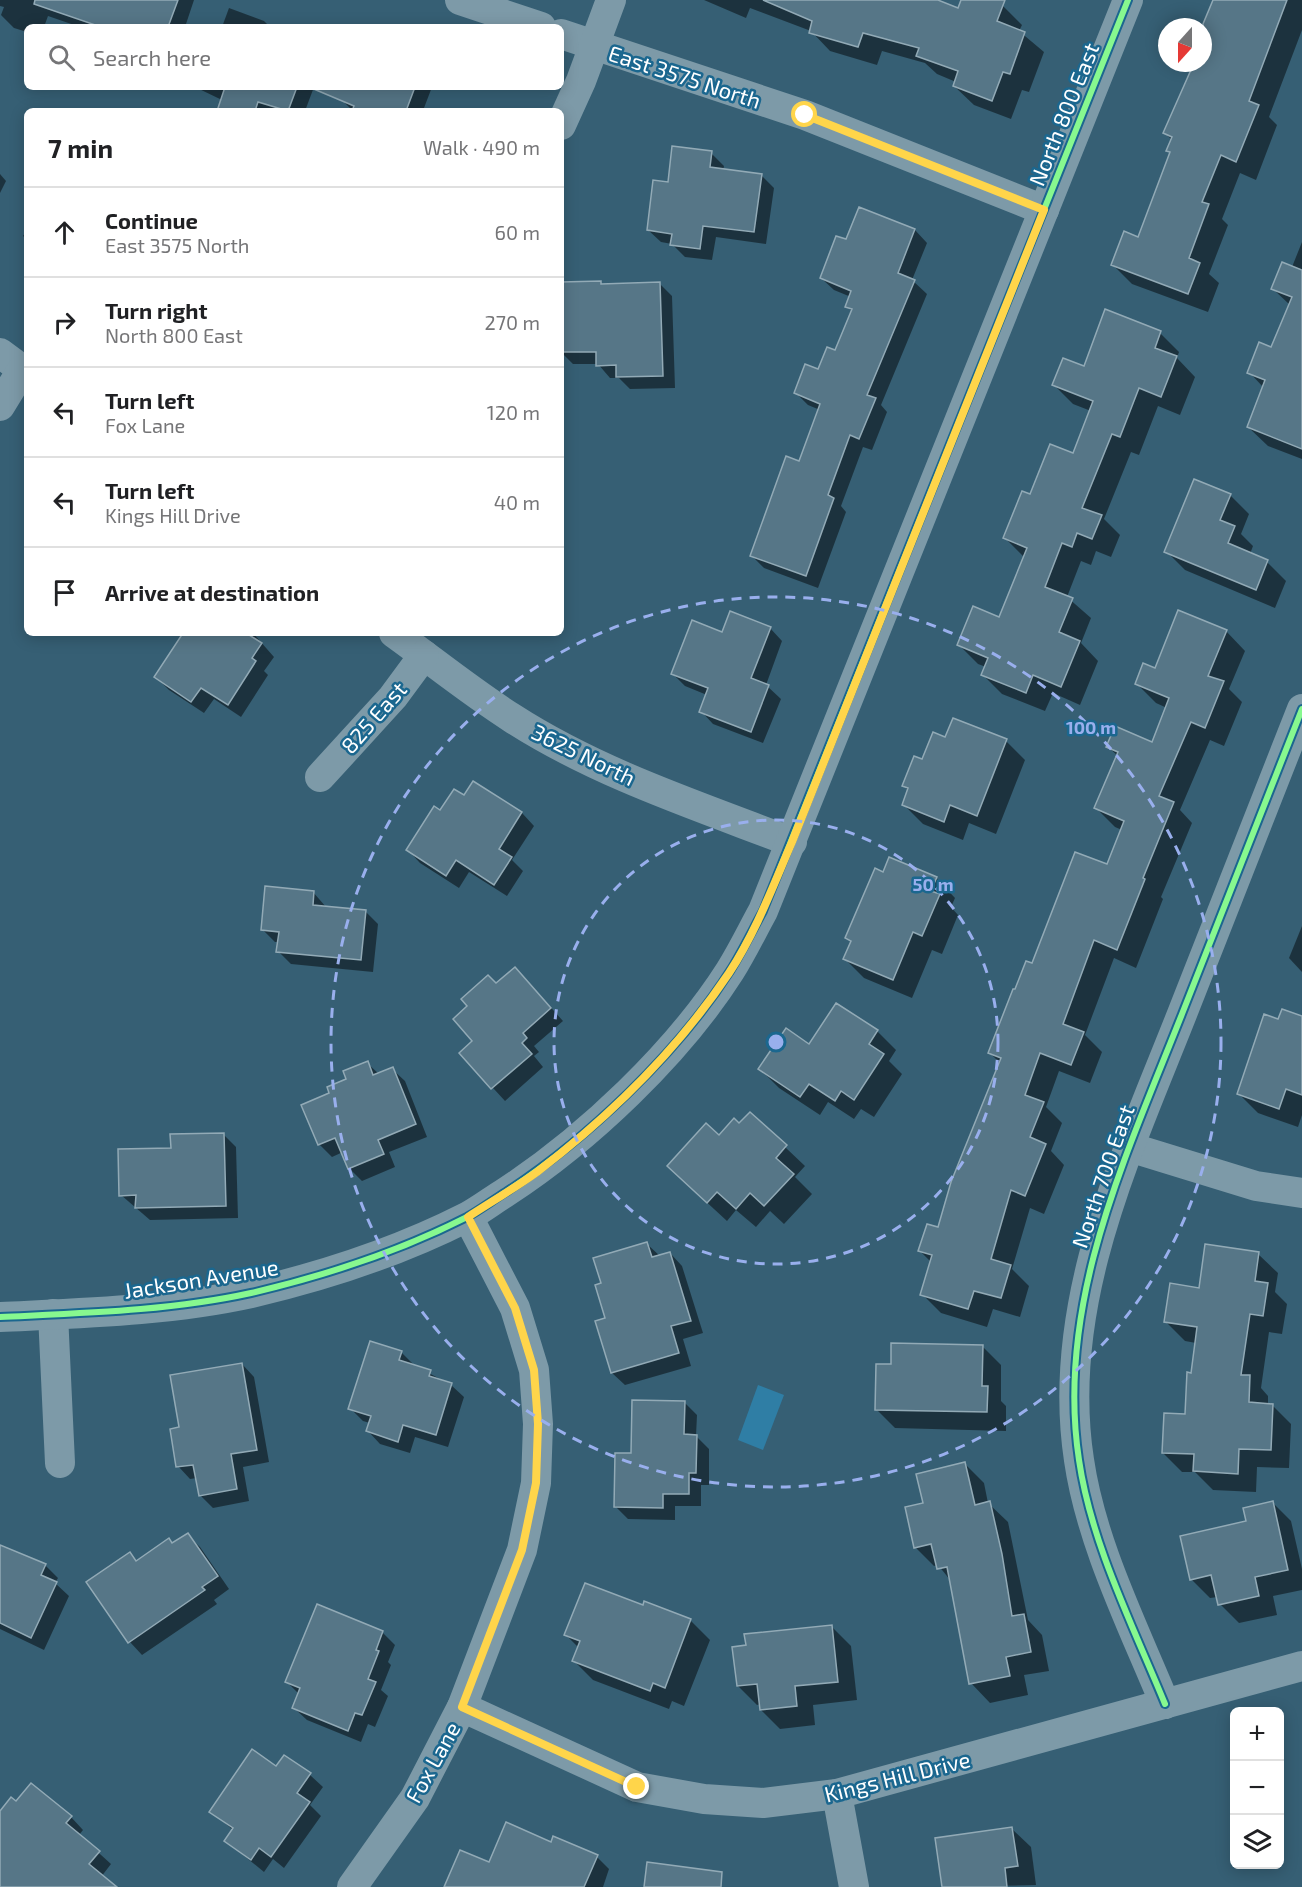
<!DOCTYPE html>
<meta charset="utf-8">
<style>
:root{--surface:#fff;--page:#f6f6f6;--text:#202124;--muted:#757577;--line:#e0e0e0}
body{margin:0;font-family:"Exo 2",sans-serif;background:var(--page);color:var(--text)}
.controls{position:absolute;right:18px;bottom:18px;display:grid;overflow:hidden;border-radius:9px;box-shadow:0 3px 15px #0003}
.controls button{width:54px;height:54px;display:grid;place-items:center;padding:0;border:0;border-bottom:2px solid var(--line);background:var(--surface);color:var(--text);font:30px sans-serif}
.compass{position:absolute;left:1158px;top:18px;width:54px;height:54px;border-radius:50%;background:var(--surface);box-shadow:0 3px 15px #0003;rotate:201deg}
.stop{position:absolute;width:18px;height:18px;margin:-14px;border:4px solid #ffd54a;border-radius:50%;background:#fff}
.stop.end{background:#ffd54a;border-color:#fff;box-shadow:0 2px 6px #0008}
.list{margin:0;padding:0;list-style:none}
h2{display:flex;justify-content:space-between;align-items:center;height:78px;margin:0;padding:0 24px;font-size:26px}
h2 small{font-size:20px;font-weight:400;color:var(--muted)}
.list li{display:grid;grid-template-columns:39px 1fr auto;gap:18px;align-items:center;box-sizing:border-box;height:90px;padding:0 24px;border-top:2px solid var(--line)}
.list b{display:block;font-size:22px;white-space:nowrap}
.list p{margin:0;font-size:20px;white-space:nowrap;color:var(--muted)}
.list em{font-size:20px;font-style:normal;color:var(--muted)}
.icon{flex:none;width:33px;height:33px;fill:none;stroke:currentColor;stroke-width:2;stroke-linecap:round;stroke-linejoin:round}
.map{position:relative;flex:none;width:1302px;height:1887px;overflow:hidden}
.search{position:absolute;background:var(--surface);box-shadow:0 3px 15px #0003;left:24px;top:24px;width:540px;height:66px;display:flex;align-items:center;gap:15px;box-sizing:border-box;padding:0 21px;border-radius:9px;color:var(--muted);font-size:22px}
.panel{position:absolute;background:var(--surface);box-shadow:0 3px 15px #0003;left:24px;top:108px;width:540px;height:528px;border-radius:9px}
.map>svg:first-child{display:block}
.green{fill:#2f7ea5}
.shadow{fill:#0007}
.building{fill:#567687;stroke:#92aab6;stroke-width:1.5}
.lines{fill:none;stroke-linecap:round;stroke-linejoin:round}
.street{stroke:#7d9aa8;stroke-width:30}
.cycleway-casing{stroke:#1b678f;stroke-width:10}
.cycleway{stroke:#87f88f;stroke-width:6}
.route{stroke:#ffd54a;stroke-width:8}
.ring{fill:none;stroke:#99afed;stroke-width:3;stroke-dasharray:10 8}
.labels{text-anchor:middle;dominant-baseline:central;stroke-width:5;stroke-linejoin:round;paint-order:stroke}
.street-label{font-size:22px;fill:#fff;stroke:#1b678f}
.centre{fill:#99afed;stroke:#1b678f;stroke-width:3}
.ring-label{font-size:18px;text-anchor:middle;font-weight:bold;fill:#99afed;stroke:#1b678f;stroke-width:5;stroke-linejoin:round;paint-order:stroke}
</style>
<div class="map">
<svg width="1302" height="1887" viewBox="0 0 1302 1887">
<rect width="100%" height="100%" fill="#365f74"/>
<path class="green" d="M758 1385 784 1395 763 1450 738 1440Z"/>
<g class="shadow">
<path d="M0 0H194L185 27H80L48 16 44 27H27V32L14 28 1 15 4 7 0 6Z"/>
<path d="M704 0H933L959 10 963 0H987L1003 6 1022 25 1019 31 1044 52 1029 92 1022 90 1011 119 974 105 954 86 956 82 937 74 925 63 882 51 877 65 830 51 811 31 750 8 746 18Z"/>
<path d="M1215 0H1302V30L1269 117 1277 125 1256 180 1240 173 1222 219 1228 225 1209 274 1219 283 1208 312 1132 284 1113 265 1139 239 1171 153 1168 150 1172 140 1165 133 1194 63H1203V42Z"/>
<path d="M229 8 264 21 270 27H222Z"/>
<path d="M195 87H314L305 111H222V100Z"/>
<path d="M348 87H432L424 108 431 111H353L343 101Z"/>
<path d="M711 153 724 166 723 170 761 175 774 188 766 244 716 237 712 260 685 257 672 244 661 242 648 230 669 183Z"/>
<path d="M0 174 6 181 0 193Z"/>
<path d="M859 209 915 230 927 243 912 280 927 294 881 405 887 412 872 450 863 447 841 506 846 512 818 588 764 568 751 555 799 463 820 410 808 405 796 393 836 352 853 312 847 306 851 297 834 290 821 278 846 241Z"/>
<path d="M27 230V239L23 236Z"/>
<path d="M1302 242V459L1268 446 1248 427 1264 388 1249 372 1272 349 1290 305 1273 289 1292 267Z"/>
<path d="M601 283 604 286 660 284 672 296 675 388 630 389 619 378H610L598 364H573L561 352V284Z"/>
<path d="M1160 333 1179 352 1177 358 1195 377 1180 415 1158 406 1139 455 1131 452 1104 519 1120 535 1111 557 1096 551 1091 565 1081 561 1067 597 1091 618 1081 643 1098 661 1080 705 1053 693 1045 711 1002 694 983 675 986 667 978 664 959 645 1000 619 1025 558 1005 538 1031 496 1074 455 1091 411 1073 404 1054 385Z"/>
<path d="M1230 495 1249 514 1241 534 1253 546 1250 554 1267 562 1286 581 1275 608 1185 570 1166 551Z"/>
<path d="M770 628 782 641 766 685 781 699 763 743 713 724 701 711 707 695 685 686 673 674 723 634Z"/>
<path d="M1226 631 1245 651 1229 689 1242 702 1224 746 1210 740 1180 810 1192 823 1161 897 1163 899 1136 968 1114 958 1085 1035 1102 1052 1090 1083 1059 1071 1046 1107 1062 1123 1051 1151 1064 1165 1044 1214 1030 1208 1012 1269 1029 1286 1020 1317 993 1309 987 1327 941 1313 922 1294 931 1262 920 1251 939 1229 1001 1064 990 1053 1016 991 1033 965 1107 866 1122 830 1115 827 1096 808 1118 756 1108 747 1153 744 1167 708 1156 703 1137 684 1156 670Z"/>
<path d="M185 633H253L274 657 264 671 268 675 241 717 214 699 204 713 169 690 156 677Z"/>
<path d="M946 739 1006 741 1025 760 996 834 969 823 963 840 923 824 904 805 909 791 904 786 923 761Z"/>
<path d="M474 783 522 813 534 826 512 860 523 871 507 896 469 872 459 888 420 863 408 850 465 797Z"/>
<path d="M884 874 936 878 955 898 951 907 958 915 942 954 932 950 912 998 864 978 845 959 852 943 847 938Z"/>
<path d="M313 892 326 907 365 911 378 924 373 972 291 964 278 951 279 942H275L262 929Z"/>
<path d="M1302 926V972L1289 958Z"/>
<path d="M527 981 563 1021 534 1046 539 1052 534 1056 543 1067 505 1101 461 1053 474 1041 469 1006 496 985Z"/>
<path d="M1302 1017V1115L1298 1127 1258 1113 1239 1094 1279 1021Z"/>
<path d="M877 1031 896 1050 889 1061 902 1074 874 1117 861 1109 854 1119 828 1102 820 1115 779 1088 760 1069 809 1046Z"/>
<path d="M367 1063 379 1074 392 1069 405 1081 427 1137 389 1152 395 1167 362 1181 349 1168 343 1152 332 1157 319 1144 331 1094Z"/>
<path d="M750 1114 805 1166 795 1177 812 1194 784 1224 770 1211 756 1227 736 1210 727 1221 688 1185 719 1137 739 1125Z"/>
<path d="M223 1134 236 1147 238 1218 150 1220 121 1195 172 1149Z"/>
<path d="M647 1244 660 1256 670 1253 682 1266 703 1333 683 1339 691 1366 625 1385 612 1373 607 1319Z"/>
<path d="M1258 1254 1278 1273 1275 1292 1287 1304 1282 1334 1269 1332 1261 1388 1268 1396V1405H1272L1291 1424 1289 1468 1257 1467 1256 1492 1213 1490 1195 1472H1182L1163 1453 1187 1416 1196 1343 1185 1341 1166 1322 1200 1290Z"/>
<path d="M982 1346 1001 1365V1401L1006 1406V1431L895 1428 876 1409 892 1366Z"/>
<path d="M401 1352 414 1365 451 1385 464 1397 448 1447 415 1437 410 1453 380 1444 368 1431 370 1423 363 1421 350 1408Z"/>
<path d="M242 1364 254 1377 269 1462 243 1467 249 1501 213 1508 200 1495 197 1478 190 1479 178 1466 181 1429Z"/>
<path d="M684 1402 697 1415 696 1436 709 1449V1485H701V1506H675V1520L628 1519 615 1506 633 1454Z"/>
<path d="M965 1464 984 1483 988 1503 1008 1522 1028 1620 1042 1635 1049 1671 1024 1675 1028 1695 990 1703 971 1683 951 1581 938 1565 934 1566 915 1547 925 1505Z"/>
<path d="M1272 1502 1291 1521 1302 1569V1590L1273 1596 1277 1615 1239 1623 1220 1604 1218 1597 1210 1598 1191 1579 1247 1523Z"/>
<path d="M187 1535 200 1547 229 1589 214 1600 217 1604 142 1655 130 1642 88 1582 129 1554 137 1562Z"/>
<path d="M0 1546 45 1565 58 1578 55 1583 69 1596 44 1650 0 1629Z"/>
<path d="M645 1603 691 1621 710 1640 684 1706 672 1701 669 1709 593 1680 574 1661 579 1648 566 1635 644 1607Z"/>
<path d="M832 1627 851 1646 857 1700 813 1705 815 1725 780 1729 761 1710V1704L757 1705 738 1686Z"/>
<path d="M382 1632 395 1645 388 1662 391 1665 381 1690 388 1696 375 1727 368 1724 361 1742 307 1720 294 1708 299 1694 287 1682Z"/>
<path d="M284 1757 310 1775 323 1787 310 1805 321 1816 284 1868 273 1859 264 1872 226 1841 233 1830 211 1811 277 1769Z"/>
<path d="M17 1803 71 1817 83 1830 79 1835 111 1864 101 1877 114 1887H0V1813Z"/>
<path d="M1011 1828 1031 1847 1036 1885 944 1887Z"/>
<path d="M552 1844 597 1857 609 1869 603 1887H446L489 1864Z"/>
</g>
<g class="building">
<path d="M35 0H178L168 27H101L34 4Z"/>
<path d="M763 0H938L958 8 961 0H1005L997 21 1025 32 1010 74 1003 72 992 101 953 86 958 71 916 56 919 48 863 33 858 47 809 33 812 21Z"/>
<path d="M1213 0H1287L1249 101 1259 105 1236 162 1221 155 1202 202 1209 204 1189 258 1200 263 1188 294 1111 265 1124 231 1138 237 1170 152 1166 151 1172 137 1163 133 1194 63H1203V24Z"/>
<path d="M225 87H297L288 111 258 102 255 111H217Z"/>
<path d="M309 87H415L406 111H352L354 106Z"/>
<path d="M672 146 712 151 710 167 762 174 754 232 703 226 700 249 670 245 672 234 647 230 653 180 668 182Z"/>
<path d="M859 207 915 229 898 273 915 280 867 395 876 398 859 439 850 435 828 495 834 498 806 576 750 556 786 456 799 461 820 404 794 393 805 364 818 369 827 347 835 350 852 309 845 307 851 291 820 278 836 236 846 239Z"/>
<path d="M1282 262 1302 270V449L1247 427 1265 380 1247 373 1259 342 1271 347 1292 297 1271 289Z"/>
<path d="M601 281V284L660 282 663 376 616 377V365L596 366V352H561V282Z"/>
<path d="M1105 309 1161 331 1155 348 1177 356 1161 397 1139 388 1120 437 1112 434 1082 508 1102 515 1092 539 1077 533 1072 547 1062 543 1045 587 1073 598 1059 632 1080 641 1061 687 1033 675 1026 693 981 675 988 658 957 645 973 606 999 617 1027 548 1003 538 1022 491 1030 494 1050 444 1073 453 1093 401 1052 385 1063 358 1084 366Z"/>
<path d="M1194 479 1231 494 1220 520 1235 526 1228 543 1268 560 1256 590 1164 552Z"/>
<path d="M1178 610 1227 630 1208 676 1224 681 1205 728 1191 722 1159 796 1174 802 1143 878 1145 879 1117 950 1094 940 1063 1024 1084 1032 1071 1065 1040 1053 1025 1095 1044 1102 1030 1137 1046 1144 1025 1196 1011 1190 991 1259 1011 1265 1001 1298 974 1291 968 1309 920 1295 932 1255 918 1251 927 1224 938 1227 951 1182 1001 1058 988 1053 1013 989H1015L1026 961 1032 963 1075 852 1107 864 1124 821 1094 808 1118 752 1106 747 1115 726 1152 742 1169 698 1135 684 1143 663 1155 668Z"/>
<path d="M730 611 771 627 751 678 769 685 751 732 699 712 708 688 671 674 692 620 722 632Z"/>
<path d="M183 633H246L262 643 252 658 256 661 228 705 201 688 191 702 154 677Z"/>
<path d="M953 718 1007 739 977 816 950 805 944 822 902 805 908 788 902 786 914 756 922 759 933 732 945 737Z"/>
<path d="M473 781 522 812 499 849 512 857 494 885 456 860 446 876 406 850 434 806 440 810 454 789 464 795Z"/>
<path d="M889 857 937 877 931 891 940 894 922 936 913 932 893 980 843 959 851 941 845 938 875 868 883 872Z"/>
<path d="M265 886 314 891 313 905 366 910 361 960 276 952 279 932 261 930Z"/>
<path d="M515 967 551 1008 523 1033 527 1038 522 1043 532 1054 491 1089 459 1053 472 1041 453 1019 467 1006 461 999 488 975 496 983Z"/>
<path d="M836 1003 878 1030 869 1044 884 1054 854 1100 841 1091 835 1101 809 1084 800 1097 758 1069 786 1028 809 1044Z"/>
<path d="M1282 1009 1302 1016V1095L1286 1089 1279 1109 1237 1094 1264 1014 1278 1019Z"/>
<path d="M368 1061 373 1075 393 1067 416 1124 378 1140 384 1154 348 1169 335 1138 318 1145 301 1105 329 1093 327 1087 346 1079 343 1071Z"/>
<path d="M750 1112 787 1145 776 1158 794 1174 764 1206 750 1193 736 1209 717 1192 707 1203 667 1166 706 1123 719 1135 734 1118 739 1123Z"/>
<path d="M224 1133 226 1206 135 1208 136 1195 119 1196 118 1149 171 1148 170 1134Z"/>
<path d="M647 1242 652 1257 670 1252 691 1321 671 1326 679 1353 611 1373 595 1321 605 1318 595 1285 601 1283 593 1258Z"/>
<path d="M1205 1244 1259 1252 1255 1281 1268 1283 1263 1316 1250 1314 1241 1375H1250L1249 1402 1273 1404 1271 1450 1239 1449 1238 1474 1193 1471 1194 1454 1162 1453 1164 1413 1185 1414 1187 1372 1191 1373 1197 1327 1164 1322 1170 1283 1199 1288Z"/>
<path d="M370 1341 402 1351 399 1360 431 1370 429 1376 452 1383 436 1435 403 1425 398 1442 366 1431 371 1416 348 1409Z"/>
<path d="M891 1343 983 1345 982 1386H988L987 1412 875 1410 876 1364H891Z"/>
<path d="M242 1363 257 1450 231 1454 237 1489 199 1496 193 1465 176 1467 170 1429 179 1427 170 1375Z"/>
<path d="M632 1400 685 1401 684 1434 697 1435 696 1473H689V1494H663V1508L614 1507 615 1453H631Z"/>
<path d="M965 1462 975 1505 990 1501 1002 1554 1012 1616 1024 1614 1031 1652 1006 1657 1010 1676 969 1684 947 1567 937 1569 931 1544 914 1548 905 1507 923 1503 916 1474Z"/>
<path d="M1273 1501 1288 1570 1255 1577 1259 1596 1218 1605 1211 1575 1190 1580 1180 1536 1246 1521 1243 1508Z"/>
<path d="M188 1533 218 1576 202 1587 205 1590 128 1643 86 1582 130 1552 136 1561 169 1538 172 1543Z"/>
<path d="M0 1545 46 1564 41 1575 57 1582 31 1638 0 1623Z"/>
<path d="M585 1583 643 1605 644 1601 691 1619 665 1688 653 1683 650 1691 572 1661 580 1641 564 1635Z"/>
<path d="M317 1604 383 1631 376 1650 379 1651 368 1679 376 1682 362 1715 355 1713 348 1731 292 1708 300 1688 285 1682Z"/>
<path d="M832 1625 838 1682 795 1686 797 1706 760 1710 757 1684 737 1686 732 1647 746 1645 744 1634Z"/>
<path d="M252 1749 276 1766 284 1755 311 1773 297 1793 310 1802 271 1857 259 1848 251 1860 224 1841 233 1828 209 1812Z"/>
<path d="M31 1783 72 1816 66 1823 100 1851 89 1864 117 1887H0V1811L11 1797 16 1801Z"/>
<path d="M506 1822 551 1842 553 1836 598 1855 584 1887H444L460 1850 489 1862Z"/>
<path d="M1012 1827 1018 1866 1005 1868 1007 1887H942L935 1838Z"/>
<path d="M647 1862 722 1872 721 1887H644Z"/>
</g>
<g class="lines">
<g class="street">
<path d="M460 0 541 27"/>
<path d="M561 34 805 115 1044 210"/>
<path d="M561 125 581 81 611 0"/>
<path d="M0 353 27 373"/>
<path d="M0 406 22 370"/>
<path d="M394 633C433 661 471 692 512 718 597 773 698 806 792 842"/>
<path d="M320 777 393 697 424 655"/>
<path d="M1129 1147 1256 1186 1302 1193"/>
<path d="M53 1314 60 1463"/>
<path d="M0 1317C83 1313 169 1311 251 1293 324 1276 400 1251 467 1217 480 1210 493 1200 506 1192 587 1139 677 1054 730 971 742 952 752 931 763 911L1128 0"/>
<path d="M1165 1704C1133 1626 1091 1543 1079 1460 1055 1304 1126 1156 1182 1014 1222 912 1262 811 1302 709"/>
<path d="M462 1707 637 1787 704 1799 763 1803 837 1794 1302 1666"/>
<path d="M837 1794 854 1887"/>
<path d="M352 1887 415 1798 462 1707 522 1550 536 1483 538 1424 534 1370 515 1308 468 1217"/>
</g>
<defs>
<g id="cycleway">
<path d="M0 1317C83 1313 169 1311 251 1293 324 1276 400 1251 467 1217 480 1210 493 1200 506 1192 587 1139 677 1054 730 971 742 952 752 931 763 911L1128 0"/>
<path d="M1165 1704C1133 1626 1091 1543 1079 1460 1055 1304 1126 1156 1182 1014 1222 912 1262 811 1302 709"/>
</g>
</defs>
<use href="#cycleway" class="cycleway-casing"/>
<use href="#cycleway" class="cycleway"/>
</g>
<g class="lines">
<path class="route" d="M637 1787 462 1707 522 1550 536 1483 538 1424 534 1370 515 1308 468 1217C491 1202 515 1188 537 1172 609 1117 678 1049 729 973 756 932 773 886 792 842L1044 210 805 115"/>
</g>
<g class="ring">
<circle cx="776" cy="1042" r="222"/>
<circle cx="776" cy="1042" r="445"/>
</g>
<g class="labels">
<g class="street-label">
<text transform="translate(685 76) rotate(18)">East 3575 North</text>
<text transform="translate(1063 114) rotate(-68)">North 800 East</text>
<text transform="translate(373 717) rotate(-49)">825 East</text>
<text transform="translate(584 754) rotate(26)">3625 North</text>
<text transform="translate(1102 1176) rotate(-71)">North 700 East</text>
<text transform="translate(201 1278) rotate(-9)">Jackson Avenue</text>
<text transform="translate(432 1762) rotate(-61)">Fox Lane</text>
<text transform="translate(897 1776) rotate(-14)">Kings Hill Drive</text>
</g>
</g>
<circle cx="776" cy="1042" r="9" class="centre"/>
<g class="ring-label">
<text x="1091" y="734">100 m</text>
<text x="933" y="891">50 m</text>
</g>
</svg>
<div class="controls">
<button>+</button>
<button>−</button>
<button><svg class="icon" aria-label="layers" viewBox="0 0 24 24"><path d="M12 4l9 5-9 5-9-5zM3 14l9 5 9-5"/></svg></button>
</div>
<svg class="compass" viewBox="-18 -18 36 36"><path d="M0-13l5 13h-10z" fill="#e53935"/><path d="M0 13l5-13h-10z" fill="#757577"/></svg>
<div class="stop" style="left:805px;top:115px"></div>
<div class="stop end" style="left:637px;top:1787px"></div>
<div class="search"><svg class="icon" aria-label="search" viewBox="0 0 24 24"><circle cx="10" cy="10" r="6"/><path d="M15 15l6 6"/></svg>Search here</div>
<section class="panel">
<h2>7 min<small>Walk · 490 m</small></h2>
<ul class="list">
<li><svg class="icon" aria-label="ahead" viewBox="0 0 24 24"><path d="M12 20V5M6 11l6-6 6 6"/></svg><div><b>Continue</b><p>East 3575 North</p></div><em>60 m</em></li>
<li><svg class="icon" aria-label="right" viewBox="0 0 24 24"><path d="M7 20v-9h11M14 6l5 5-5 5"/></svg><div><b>Turn right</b><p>North 800 East</p></div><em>270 m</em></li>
<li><svg class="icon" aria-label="left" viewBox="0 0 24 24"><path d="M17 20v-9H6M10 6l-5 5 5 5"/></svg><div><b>Turn left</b><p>Fox Lane</p></div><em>120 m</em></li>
<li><svg class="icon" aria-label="left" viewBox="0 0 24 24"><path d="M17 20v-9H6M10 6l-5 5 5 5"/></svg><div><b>Turn left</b><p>Kings Hill Drive</p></div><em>40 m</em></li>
<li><svg class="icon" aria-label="arrive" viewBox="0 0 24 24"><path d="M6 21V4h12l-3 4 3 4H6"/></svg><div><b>Arrive at destination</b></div></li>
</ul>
</section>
</div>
